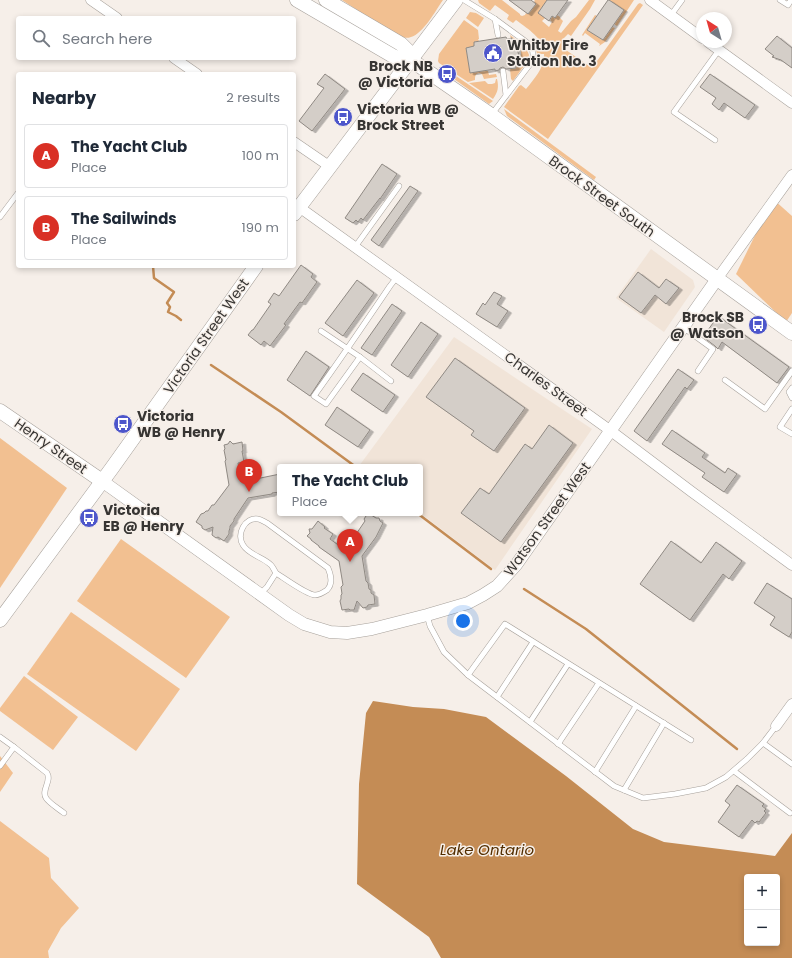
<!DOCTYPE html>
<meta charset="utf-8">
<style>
:root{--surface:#fff;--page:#f2f2f3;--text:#1f2937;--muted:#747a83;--line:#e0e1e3;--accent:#d93025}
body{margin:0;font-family:Poppins,sans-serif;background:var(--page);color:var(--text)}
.controls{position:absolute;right:12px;bottom:12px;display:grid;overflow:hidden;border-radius:4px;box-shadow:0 2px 6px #0003}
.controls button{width:36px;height:36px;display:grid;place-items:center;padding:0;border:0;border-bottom:1px solid var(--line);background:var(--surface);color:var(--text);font:20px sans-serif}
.compass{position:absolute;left:696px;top:12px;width:36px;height:36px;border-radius:50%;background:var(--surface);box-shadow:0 2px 6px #0003;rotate:323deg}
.you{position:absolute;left:463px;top:621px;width:14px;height:14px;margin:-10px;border:3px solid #fff;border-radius:50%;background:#1a73e8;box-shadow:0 0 0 6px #1a73e833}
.badge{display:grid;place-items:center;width:26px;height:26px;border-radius:50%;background:var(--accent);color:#fff;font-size:13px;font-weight:700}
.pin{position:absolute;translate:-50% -33px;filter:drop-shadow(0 1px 2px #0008)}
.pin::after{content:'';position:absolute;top:21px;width:14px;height:12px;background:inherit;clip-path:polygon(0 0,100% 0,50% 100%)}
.popup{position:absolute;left:277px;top:464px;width:146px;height:52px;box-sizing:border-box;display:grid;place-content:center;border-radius:4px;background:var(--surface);filter:drop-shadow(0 1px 3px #0005);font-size:13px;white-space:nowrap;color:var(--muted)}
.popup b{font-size:15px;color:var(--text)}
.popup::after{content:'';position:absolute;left:50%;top:100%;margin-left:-8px;border:8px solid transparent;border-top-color:var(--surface)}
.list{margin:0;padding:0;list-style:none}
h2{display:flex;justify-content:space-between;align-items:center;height:52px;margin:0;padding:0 16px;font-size:17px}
h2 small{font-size:13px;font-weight:400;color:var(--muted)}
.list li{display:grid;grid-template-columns:26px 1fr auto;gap:12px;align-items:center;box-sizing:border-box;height:64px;margin:0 8px 8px;padding:0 8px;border:1px solid var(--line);border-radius:4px}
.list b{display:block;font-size:15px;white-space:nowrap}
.list p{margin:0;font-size:13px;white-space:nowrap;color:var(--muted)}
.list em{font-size:13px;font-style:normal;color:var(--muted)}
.icon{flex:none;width:22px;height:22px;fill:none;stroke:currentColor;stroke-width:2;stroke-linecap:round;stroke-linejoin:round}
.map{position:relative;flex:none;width:792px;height:958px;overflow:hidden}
.search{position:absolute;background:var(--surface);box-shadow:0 2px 6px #0003;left:16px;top:16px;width:280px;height:44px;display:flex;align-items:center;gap:10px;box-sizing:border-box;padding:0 14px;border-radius:4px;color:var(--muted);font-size:15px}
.panel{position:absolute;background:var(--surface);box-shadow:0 2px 6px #0003;left:16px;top:72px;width:280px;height:196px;border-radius:4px}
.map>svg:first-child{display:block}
.built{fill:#f1e4d8}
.green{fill:#f2c091}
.water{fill:#c48c55;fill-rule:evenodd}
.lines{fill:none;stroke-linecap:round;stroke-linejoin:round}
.stream{stroke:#c48c55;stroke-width:2.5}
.building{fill:#d4cec8;stroke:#8f8983;filter:url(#shadow)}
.service-casing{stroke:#a7a19b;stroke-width:6}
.minor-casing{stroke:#a7a19b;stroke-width:11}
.tertiary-casing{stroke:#a7a19b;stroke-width:13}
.secondary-casing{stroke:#a7a19b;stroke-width:15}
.service{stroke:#fff;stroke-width:5}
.minor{stroke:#fff;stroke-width:10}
.tertiary{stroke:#fff;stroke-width:12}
.secondary{stroke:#fff;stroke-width:14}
.labels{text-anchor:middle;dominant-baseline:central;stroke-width:3;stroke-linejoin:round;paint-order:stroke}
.poi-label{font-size:14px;font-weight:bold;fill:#373533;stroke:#f6efe9;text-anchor:start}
.street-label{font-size:14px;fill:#373533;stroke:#f6efe9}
.water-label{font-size:15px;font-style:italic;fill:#532e00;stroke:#f6efe9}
</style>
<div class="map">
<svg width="792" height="958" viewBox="0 0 792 958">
<defs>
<filter id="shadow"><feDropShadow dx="3.5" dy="2" stdDeviation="0" flood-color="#0004"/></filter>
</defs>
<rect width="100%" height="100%" fill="#f6efe9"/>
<g class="built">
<path d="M651 249 693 280 695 287 664 332 616 298Z"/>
<path d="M454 337 592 429 495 570 420 513V467L359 466Z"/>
</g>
<g class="green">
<path d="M342 0H443C436 10 423 34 411 37 406 39 400 37 395 35Z"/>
<path d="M478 0H502L520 14V15L522 16 525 15 526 13 528 14 535 4 534 2 535 1 534 0H547L545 18 542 21 549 27 552 22 550 20 553 16 557 15 560 17V18L563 21 558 31 561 33 571 21 576 17 589 0H595L590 9 571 36 568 34 562 40 566 44 563 48 592 68 638 4 640 3 643 5 548 139 504 107 519 86 521 85 526 89C534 79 545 67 544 54H537L536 49H543C542 37 525 27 516 20L513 23 507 19 509 15 495 5 490 11 479 3Z"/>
<path d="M609 0H634L617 26 614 24 624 10Z"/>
<path d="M470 12 476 13 484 18 478 27 466 18Z"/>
<path d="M595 15 597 16 587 30 602 40 612 27 615 28 605 42 599 46 600 44 585 33 583 36 582 35Z"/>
<path d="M464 20 478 30 479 39H478L479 41 474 42V46L466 48 470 72 484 70V71H488L489 75 496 74 497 77 484 79 482 74 479 73C475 74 475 77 475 80L468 82 439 63 438 61 439 54Z"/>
<path d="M510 35 526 47 529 55 527 62 513 81 511 79 510 69 516 68 515 57 521 55V50L518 46 515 47 514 49Z"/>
<path d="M456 76 493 101 489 104 454 79Z"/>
<path d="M496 79H497C499 87 498 92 493 99L469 83 485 81 488 84H492L495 83Z"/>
<path d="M504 109 596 177 594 180 507 116Z"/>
<path d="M773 199 792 216V313L786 322 736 274Z"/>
<path d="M0 438 67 488 0 588Z"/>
<path d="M121 539 230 617 186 678 77 601Z"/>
<path d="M71 612 180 689 136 751 27 674Z"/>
<path d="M24 676 78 717 53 750 0 711V708Z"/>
<path d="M0 756 13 773 0 792Z"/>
<path d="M0 821 49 858 51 878 79 908 61 928 48 951 49 958H0Z"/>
</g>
<path class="water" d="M373 701 413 707 444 709 486 717 566 776 633 829 664 842 775 856 792 833V958H441L429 937 357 884 359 784 366 713ZM747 877H777V943H747Z"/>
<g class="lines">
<g class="stream">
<path d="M153 266 154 278 174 292 167 303 170 307 168 312 176 316 181 320"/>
<path d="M211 365 281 412 356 467"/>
<path d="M417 513 491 569"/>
<path d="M524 589 586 629 737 749"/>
</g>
</g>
<g class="building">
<path d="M509 0H531L536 4 528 14Z"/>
<path d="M547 0H568L555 18 552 16 549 21 538 13Z"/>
<path d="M608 0H609L624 10 603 40 587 30Z"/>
<path d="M777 36 792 48V68L781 60 772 57 774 56 765 49Z"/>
<path d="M506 37 507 39 512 38 514 49 517 48 519 56 515 57 516 68 506 69 503 67 500 68 499 70 495 71V69L470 73 466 48 474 46V42Z"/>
<path d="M325 74 345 89 312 131 299 121 324 88 317 84Z"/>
<path d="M710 74 755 105 745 118 724 103 719 110 712 104 716 98 700 87Z"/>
<path d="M382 164 397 174 380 199V198L363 220 361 218 358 222 356 220 353 223 345 218Z"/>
<path d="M410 186 418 191 379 246 371 240Z"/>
<path d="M301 265 313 274 311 277 317 282 302 303 300 302 284 324 286 325 270 346 264 341 261 345 248 335 252 330H253L271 304 268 302 274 293 279 296Z"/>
<path d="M638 272 659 288 666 279 679 288 666 304 655 295 641 313 619 297Z"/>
<path d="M357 280 374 293 343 336 325 323Z"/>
<path d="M494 292 502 296 497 304 508 311 497 327 476 314 483 303 485 305Z"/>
<path d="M392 304 402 311 372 355 361 348Z"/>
<path d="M718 316 789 367 777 383 722 342 718 349 715 346 703 337Z"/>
<path d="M421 322 438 334 408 377 391 365Z"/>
<path d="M306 351 329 367 310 396 287 380Z"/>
<path d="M455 358 525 408 494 451 471 435 474 431 426 397Z"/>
<path d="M678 369 694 380 687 389 685 387 647 441 634 431Z"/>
<path d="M363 373 395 395 383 412 351 390Z"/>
<path d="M337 407 370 430 358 447 325 425Z"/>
<path d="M549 425 573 443 501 542 461 513 480 488 489 494 525 444 532 449Z"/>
<path d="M672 430 705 453 702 457 725 473 728 468 737 474 724 492 702 477 705 473 662 444Z"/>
<path d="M230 441 233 444 242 442 243 451H242L244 462 238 463 240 476H245L246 481 280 474V492L272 493V494L248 498 234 519V521L230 526V528L229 531V534L224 541 218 537 216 538 212 535 213 527 205 530 202 528V526L196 522 201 514 204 513 206 511H208L212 505H214L229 485 225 461 226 460 224 450 225 449 224 445 228 444Z"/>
<path d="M368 513 376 518H379L380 521 383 523 376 537 362 556 366 581 368 583 369 589 371 590V593L374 595 375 604 368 605 367 607 363 608 357 601 354 610H350L349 609 342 610 340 601 341 599V595L342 594 341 587 343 585 339 561 319 547V546L311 540V539L307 536 310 533 309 529H312L318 521 325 527 324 528 333 534 330 539 341 547 344 543 348 546 365 521 364 519Z"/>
<path d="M671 541 701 563 716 542 742 561 729 579 723 574 690 620 640 584Z"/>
<path d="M767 583 792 599V632L789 637 770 625 775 617 754 603Z"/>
<path d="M737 785 764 804 762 806 766 809 764 811 766 813 759 822 757 821 755 823 752 820 739 837 718 822 730 805 725 801Z"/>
</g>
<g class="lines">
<defs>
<g id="service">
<path d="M464 0 495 19 525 41C533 47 535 55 531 63L492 114"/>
<path d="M780 0 788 5 791 0"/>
<path d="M671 15 682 0"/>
<path d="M495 19 498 35"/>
<path d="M503 71 506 95"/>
<path d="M715 140 674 112 719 50"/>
<path d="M0 217 18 193"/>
<path d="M355 247 399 186"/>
<path d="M684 328 713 349 698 371"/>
<path d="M321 331 360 357 326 404 314 396C340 360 365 323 390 286L397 277"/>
<path d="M360 357 391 381"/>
<path d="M725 380 765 409 792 371"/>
<path d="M792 388 789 392 792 398"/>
<path d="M792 409 780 427 792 434"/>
<path d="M260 594 267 587 276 573C274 570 273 567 271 565 263 557 249 555 243 545 236 534 245 517 258 519 261 519 264 522 267 523L328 568C331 575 333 584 327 590 324 592 319 595 315 595 307 595 284 578 276 573"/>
<path d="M427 615 430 626 444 652 468 675 493 694 614 786 643 798 675 794 706 788 726 777 747 759 763 743 776 726"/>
<path d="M468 675 505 624 691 740"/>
<path d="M497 697 533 642"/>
<path d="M530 722 568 664"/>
<path d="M0 737 14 747 0 766"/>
<path d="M763 743 792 764"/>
<path d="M558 744 599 683"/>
<path d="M14 747 47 773C52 781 41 790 46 798 49 803 59 809 64 813"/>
<path d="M734 771 790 813"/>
<path d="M595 772 636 706"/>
<path d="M624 790 664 723"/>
</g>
<g id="minor">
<path d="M91 0 117 18"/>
<path d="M650 0 702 38"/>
<path d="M708 42 792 103"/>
<path d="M174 58 197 74"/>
<path d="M294 142 329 166"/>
<path d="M299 207 611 431 692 492 792 565"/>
<path d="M717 279 792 175"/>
<path d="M776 726 792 704"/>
</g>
<path id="tertiary" d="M102 481 289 615 304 624 330 632 347 633 372 629 427 615 468 603 483 595 497 586 516 565 717 279"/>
<g id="secondary">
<path d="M297 0 393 56 403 60H411L491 115 792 333"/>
<path d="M326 0 401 44 408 51 411 60"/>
<path d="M294 214 456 0"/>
<path d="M0 411 102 481"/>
<path d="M0 620 112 468 256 266"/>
</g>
</defs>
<use href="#service" class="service-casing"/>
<use href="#minor" class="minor-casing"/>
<use href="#tertiary" class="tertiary-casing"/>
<use href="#secondary" class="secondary-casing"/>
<use href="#service" class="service"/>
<use href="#minor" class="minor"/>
<use href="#tertiary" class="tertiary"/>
<use href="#secondary" class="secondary"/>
</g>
<defs>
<symbol id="civic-disc" viewBox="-11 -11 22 22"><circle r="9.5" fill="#4d56cb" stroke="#f6efe9"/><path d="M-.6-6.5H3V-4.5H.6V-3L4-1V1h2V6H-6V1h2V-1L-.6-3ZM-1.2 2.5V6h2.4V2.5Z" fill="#fff"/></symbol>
<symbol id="bus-disc" viewBox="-11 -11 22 22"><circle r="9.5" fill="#4d56cb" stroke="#f6efe9"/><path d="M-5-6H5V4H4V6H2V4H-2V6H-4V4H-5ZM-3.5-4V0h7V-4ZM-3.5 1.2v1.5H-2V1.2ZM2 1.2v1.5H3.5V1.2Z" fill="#fff"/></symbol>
</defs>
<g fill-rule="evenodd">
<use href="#civic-disc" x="482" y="42" width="22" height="22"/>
<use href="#bus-disc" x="436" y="63" width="22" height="22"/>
<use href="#bus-disc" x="332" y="106" width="22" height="22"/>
<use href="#bus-disc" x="747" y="314" width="22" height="22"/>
<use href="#bus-disc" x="112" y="413" width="22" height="22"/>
<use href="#bus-disc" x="78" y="507" width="22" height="22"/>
</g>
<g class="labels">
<g class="poi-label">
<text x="507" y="45">Whitby Fire<tspan x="507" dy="16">Station No. 3</tspan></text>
<text x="433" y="66" text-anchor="end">Brock NB<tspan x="433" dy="16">@ Victoria</tspan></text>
<text x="357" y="109">Victoria WB @<tspan x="357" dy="16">Brock Street</tspan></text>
<text x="744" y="317" text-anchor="end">Brock SB<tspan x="744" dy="16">@ Watson</tspan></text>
<text x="137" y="416">Victoria<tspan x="137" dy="16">WB @ Henry</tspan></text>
<text x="103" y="510">Victoria<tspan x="103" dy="16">EB @ Henry</tspan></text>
</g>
<g class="street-label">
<text transform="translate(602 196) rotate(36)">Brock Street South</text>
<text transform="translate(206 336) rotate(-55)">Victoria Street West</text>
<text transform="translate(546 384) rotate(36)">Charles Street</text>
<text transform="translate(51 446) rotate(35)">Henry Street</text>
<text transform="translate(547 519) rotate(-54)">Watson Street West</text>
</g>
<g class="water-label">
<text x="487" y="849">Lake Ontario</text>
</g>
</g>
</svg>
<div class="controls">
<button>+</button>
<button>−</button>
</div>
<svg class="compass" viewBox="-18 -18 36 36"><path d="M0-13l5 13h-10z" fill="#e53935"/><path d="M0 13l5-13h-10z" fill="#747a83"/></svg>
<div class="you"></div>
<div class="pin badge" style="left:350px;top:562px">A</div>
<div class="popup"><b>The Yacht Club</b>Place</div>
<div class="pin badge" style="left:249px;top:492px">B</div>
<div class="search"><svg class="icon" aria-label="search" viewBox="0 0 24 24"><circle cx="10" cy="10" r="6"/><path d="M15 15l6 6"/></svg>Search here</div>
<section class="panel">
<h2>Nearby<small>2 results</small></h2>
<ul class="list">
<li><span class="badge">A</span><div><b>The Yacht Club</b><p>Place</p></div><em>100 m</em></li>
<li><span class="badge">B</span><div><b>The Sailwinds</b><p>Place</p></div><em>190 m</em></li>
</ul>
</section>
</div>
